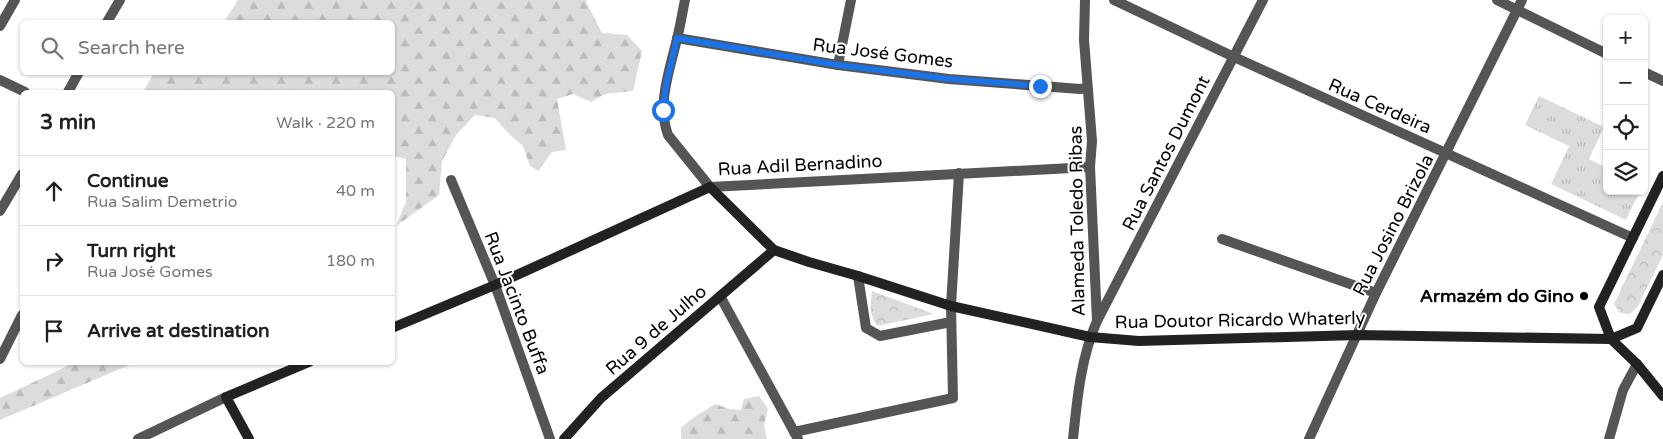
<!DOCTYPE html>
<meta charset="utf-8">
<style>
:root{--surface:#fff;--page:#f6f6f6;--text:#202124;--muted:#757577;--line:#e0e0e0}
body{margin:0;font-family:"Varela Round",sans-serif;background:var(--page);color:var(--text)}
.controls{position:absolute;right:15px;top:15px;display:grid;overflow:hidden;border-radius:8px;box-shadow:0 1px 4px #0004}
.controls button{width:45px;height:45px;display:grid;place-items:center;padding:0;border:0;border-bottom:1px solid var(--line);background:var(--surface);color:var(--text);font:25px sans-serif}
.stop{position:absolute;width:15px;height:15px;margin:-11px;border:4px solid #1a73e8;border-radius:50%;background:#fff}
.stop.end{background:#1a73e8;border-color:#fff;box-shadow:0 1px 5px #0008}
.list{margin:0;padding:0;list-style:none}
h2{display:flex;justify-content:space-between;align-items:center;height:65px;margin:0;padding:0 20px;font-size:21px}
h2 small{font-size:16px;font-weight:400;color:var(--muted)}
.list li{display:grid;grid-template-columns:32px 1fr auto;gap:15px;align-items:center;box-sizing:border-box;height:70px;padding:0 20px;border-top:1px solid var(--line)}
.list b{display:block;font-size:19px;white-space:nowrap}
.list p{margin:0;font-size:16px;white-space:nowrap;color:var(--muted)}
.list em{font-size:16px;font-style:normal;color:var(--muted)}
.icon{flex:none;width:28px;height:28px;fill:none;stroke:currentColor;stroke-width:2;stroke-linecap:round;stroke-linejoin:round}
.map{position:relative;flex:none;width:1663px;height:439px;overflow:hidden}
.search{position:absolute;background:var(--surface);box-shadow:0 1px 4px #0004;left:20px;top:20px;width:375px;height:55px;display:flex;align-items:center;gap:12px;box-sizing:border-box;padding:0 18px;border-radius:8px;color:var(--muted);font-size:19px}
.panel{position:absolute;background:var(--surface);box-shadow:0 1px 4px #0004;left:20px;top:90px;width:375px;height:275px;border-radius:8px}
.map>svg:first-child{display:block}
.grass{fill:url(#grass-tufts)}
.forest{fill:url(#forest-firs)}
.park{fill:url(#park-crowns)}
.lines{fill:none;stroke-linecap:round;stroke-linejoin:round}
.minor{stroke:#555;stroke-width:10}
.secondary{stroke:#222;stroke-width:10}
.route{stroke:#1a73e8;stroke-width:6}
.poi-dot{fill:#000;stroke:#fff;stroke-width:2}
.labels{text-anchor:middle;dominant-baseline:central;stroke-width:4;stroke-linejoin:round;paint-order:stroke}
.street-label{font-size:18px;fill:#000;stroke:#fff}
.poi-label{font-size:18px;font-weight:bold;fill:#000;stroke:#fff;text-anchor:end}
</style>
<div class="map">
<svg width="1663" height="439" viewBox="0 0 1663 439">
<defs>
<pattern id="grass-tufts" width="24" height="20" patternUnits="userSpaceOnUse" patternTransform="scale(1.25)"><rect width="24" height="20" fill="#dcdcdc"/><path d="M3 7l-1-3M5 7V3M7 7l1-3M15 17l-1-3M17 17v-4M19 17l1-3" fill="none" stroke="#bbb"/></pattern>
<pattern id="forest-firs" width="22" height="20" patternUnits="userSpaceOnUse" patternTransform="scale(1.25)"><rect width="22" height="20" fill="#dcdcdc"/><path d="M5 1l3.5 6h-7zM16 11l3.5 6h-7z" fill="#bbb"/></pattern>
<pattern id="park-crowns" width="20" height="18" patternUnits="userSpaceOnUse" patternTransform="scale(1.25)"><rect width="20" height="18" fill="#dcdcdc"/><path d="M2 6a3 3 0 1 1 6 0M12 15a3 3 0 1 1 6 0" fill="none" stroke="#bbb"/></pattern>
</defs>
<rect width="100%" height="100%" fill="#fff"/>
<path class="grass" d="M1539 96 1604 127 1589 159 1607 168V191H1640L1626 220 1551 184 1569 146 1525 125Z"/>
<g class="forest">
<path d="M238 0H587L586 2 602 33 627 35 642 51 633 91 605 94 591 102 573 94 557 99 566 150 552 152 538 171 530 166 523 146 508 133 495 118 475 115 456 135 442 161 439 195 396 226 406 202V159L393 156 392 92H143L154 73 392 72V22H224Z"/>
<path d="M74 363H134L0 420V398Z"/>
<path d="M759 396 768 409 764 425 767 439H681V428L693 418 715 404 729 409 741 410 744 399Z"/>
</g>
<g class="park">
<path d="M1663 202V255L1638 306 1630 314 1620 313 1614 304Z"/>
<path d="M872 291 934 314 877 326C869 314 870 304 872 291Z"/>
</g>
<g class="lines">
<g class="minor">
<path d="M685 0C682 14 680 28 676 43 669 72 657 105 668 135L710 187 1090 167"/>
<path d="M1085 0 1084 40 1092 141 1090 167 1097 321"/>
<path d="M1114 0 1234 57 1633 238"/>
<path d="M1497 0 1607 54"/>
<path d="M107 22 120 0"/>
<path d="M0 26 15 0"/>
<path d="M677 38 838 65 949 79 1080 89 1087 88"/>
<path d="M838 65 851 0"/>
<path d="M1644 72 1663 81"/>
<path d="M0 80 25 92"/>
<path d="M68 92 79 72"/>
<path d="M451 180 495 285 550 439"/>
<path d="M0 211 22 174"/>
<path d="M1222 239 1376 293"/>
<path d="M858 276 866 328 880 336 951 322"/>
<path d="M720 296 798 439"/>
<path d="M0 359 22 315"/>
<path d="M794 432 953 398 951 306 959 173"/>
<path d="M138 439 226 397"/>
<path d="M1073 439C1077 400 1081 357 1097 321L1263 0"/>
<path d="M1309 439 1376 293 1522 0"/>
<path d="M1609 439 1623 390 1637 364"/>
</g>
<g class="secondary">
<path d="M1663 176 1599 307 1611 339 1637 328 1663 275"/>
<path d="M392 328 495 285 710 187 774 250 809 262 858 276 951 306 1090 337 1139 341 1358 335 1611 339 1637 364 1663 396"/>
<path d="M249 439 226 397 309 362"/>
<path d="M564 439 601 398 774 250"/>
</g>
</g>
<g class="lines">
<path class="route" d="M663 110 666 85 677 38 838 65 949 79 1040 86"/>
</g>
<circle class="poi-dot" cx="1584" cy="296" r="5"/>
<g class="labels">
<g class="street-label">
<text transform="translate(883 53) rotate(7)">Rua José Gomes</text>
<text transform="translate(1380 106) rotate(24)">Rua Cerdeira</text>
<text transform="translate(1166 153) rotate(-63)">Rua Santos Dumont</text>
<text transform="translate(800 165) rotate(-3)">Rua Adil Bernadino</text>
<text transform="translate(1077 221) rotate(-91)">Alameda Toledo Ribas</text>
<text transform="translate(1393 225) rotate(-63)">Rua Josino Brizola</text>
<text transform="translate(517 303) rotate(69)">Rua Jacinto Buffa</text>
<text transform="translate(1240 320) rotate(-1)">Rua Doutor Ricardo Whaterly</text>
<text transform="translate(656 330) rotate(-41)">Rua 9 de Julho</text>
</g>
<g class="poi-label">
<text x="1574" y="296">Armazém do Gino</text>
</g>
</g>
</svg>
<div class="controls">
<button>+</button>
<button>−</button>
<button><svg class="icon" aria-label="locate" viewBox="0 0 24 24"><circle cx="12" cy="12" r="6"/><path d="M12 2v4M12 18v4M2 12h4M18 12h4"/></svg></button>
<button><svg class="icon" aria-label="layers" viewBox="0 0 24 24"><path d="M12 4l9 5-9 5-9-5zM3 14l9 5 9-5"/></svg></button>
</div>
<div class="stop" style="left:663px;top:110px"></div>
<div class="stop end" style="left:1040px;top:86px"></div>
<div class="search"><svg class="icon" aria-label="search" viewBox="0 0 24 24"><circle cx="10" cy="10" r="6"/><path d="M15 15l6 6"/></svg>Search here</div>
<section class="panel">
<h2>3 min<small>Walk · 220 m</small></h2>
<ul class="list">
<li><svg class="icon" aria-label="ahead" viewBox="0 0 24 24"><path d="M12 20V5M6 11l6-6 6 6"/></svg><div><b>Continue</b><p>Rua Salim Demetrio</p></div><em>40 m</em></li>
<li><svg class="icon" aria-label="right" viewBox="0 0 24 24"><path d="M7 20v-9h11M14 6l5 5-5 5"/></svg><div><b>Turn right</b><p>Rua José Gomes</p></div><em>180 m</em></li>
<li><svg class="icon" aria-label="arrive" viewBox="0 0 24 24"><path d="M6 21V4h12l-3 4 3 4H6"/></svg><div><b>Arrive at destination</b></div></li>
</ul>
</section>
</div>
